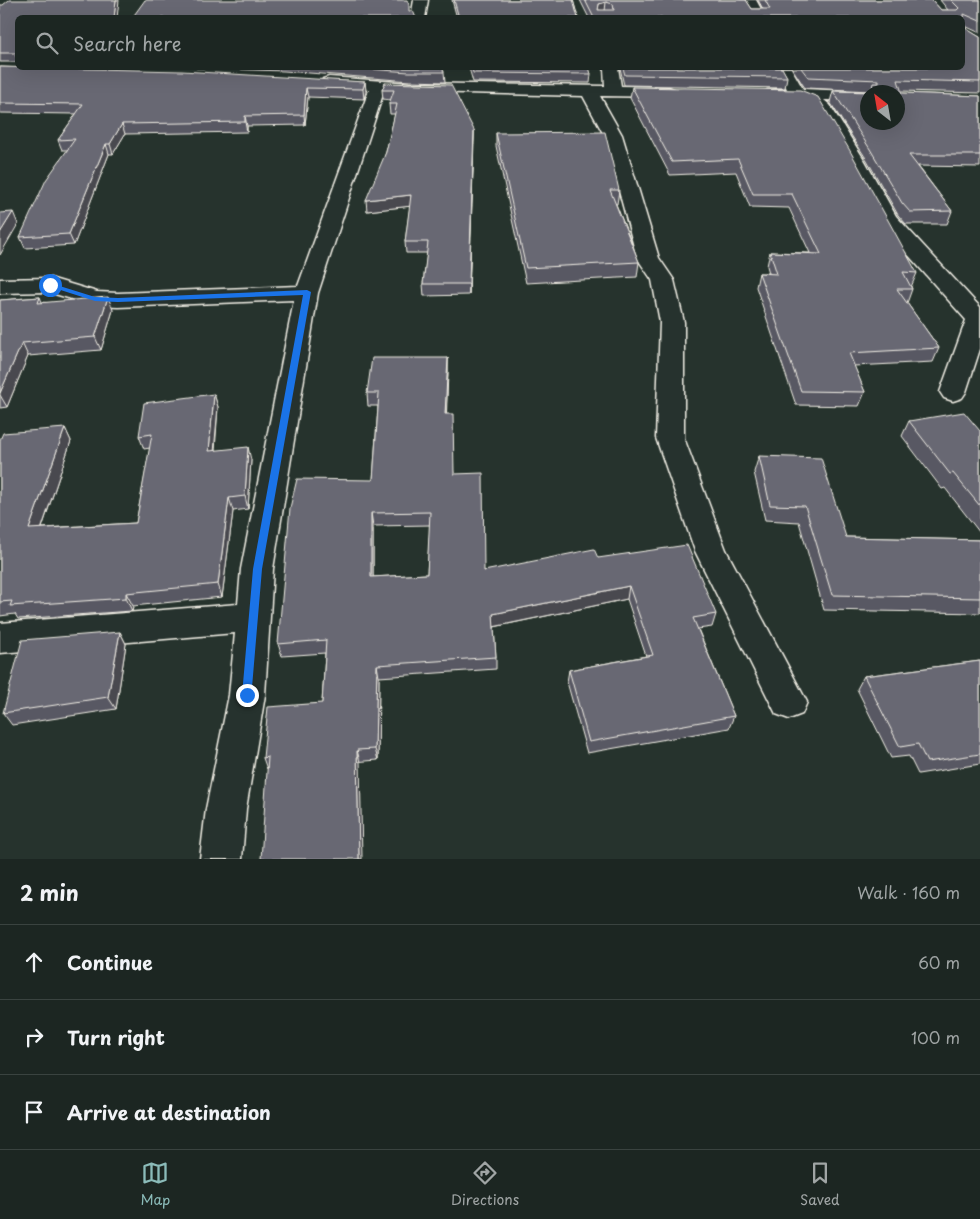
<!DOCTYPE html>
<meta charset="utf-8">
<style>
:root{--surface:#1c2622;--page:#252e2a;--text:#f1f3f6;--muted:#a0a5a5;--line:#3a4340;--accent:#8bbbb9}
body{margin:0;font-family:"Playpen Sans",sans-serif;background:var(--page);color:var(--text)}
.compass{position:absolute;left:860px;top:85px;width:45px;height:45px;border-radius:50%;background:var(--surface);box-shadow:0 5px 20px #0002;rotate:329deg}
.stop{position:absolute;width:15px;height:15px;margin:-11px;border:4px solid #1a73e8;border-radius:50%;background:#fff}
.stop.end{background:#1a73e8;border-color:#fff;box-shadow:0 1px 5px #0008}
.list{margin:0;padding:0;list-style:none}
h2{display:flex;justify-content:space-between;align-items:center;height:65px;margin:0;padding:0 20px;font-size:21px}
h2 small{font-size:16px;font-weight:400;color:var(--muted)}
.list li{display:grid;grid-template-columns:32px 1fr auto;gap:15px;align-items:center;box-sizing:border-box;height:75px;padding:0 20px;border-top:1px solid var(--line)}
.list b{display:block;font-size:19px;white-space:nowrap}
.list em{font-size:16px;font-style:normal;color:var(--muted)}
.icon{flex:none;width:28px;height:28px;fill:none;stroke:currentColor;stroke-width:2;stroke-linecap:round;stroke-linejoin:round}
.map{position:relative;flex:none;width:980px;height:859px;overflow:hidden}
.search{position:absolute;background:var(--surface);box-shadow:0 5px 20px #0002;left:15px;right:15px;top:15px;height:55px;display:flex;align-items:center;gap:12px;box-sizing:border-box;padding:0 18px;border-radius:8px;color:var(--muted);font-size:19px}
.sheet{height:290px;background:var(--surface)}
nav{display:flex;justify-content:space-around;align-items:center;box-sizing:border-box;height:70px;border-top:1px solid var(--line);background:var(--surface);font-size:14px;color:var(--muted)}
nav a{display:grid;justify-items:center;gap:2px}
nav .on{color:var(--accent)}
.map>svg:first-child{display:block}
.lines{fill:none;stroke-linecap:round;stroke-linejoin:round}
.minor-casing{stroke:#f4f1e8;stroke-width:3}
.minor{fill:#26332d;fill-rule:evenodd}
.wall{fill:#595963;stroke:#f4f1e8;fill-rule:evenodd}
.shaded-wall{fill:#484850;stroke:#f4f1e8}
.building{fill:#676773;stroke:#f4f1e8;fill-rule:evenodd}
.route{fill:#1a73e8}
</style>
<div class="map">
<svg width="980" height="859" viewBox="0 0 980 859">
<rect width="100%" height="100%" fill="#26332d"/>
<filter id="ink" filterUnits="userSpaceOnUse"><feTurbulence type="fractalNoise" baseFrequency=".02" numOctaves="2"/><feDisplacementMap in="SourceGraphic" scale="10" xChannelSelector="R" yChannelSelector="G"/><feConvolveMatrix kernelMatrix="1 2 1 2 8 2 1 2 1" color-interpolation-filters="sRGB"/></filter>
<g filter="url(#ink)">
<g class="lines">
<defs>
<g id="minor">
<path d="M414 0H428L425 18H411Z"/>
<path d="M741 0H756L766 18H752Z"/>
<path d="M604 68H618L621 86 668 87 674 89 676 92 674 95 668 97 600 96 622 135 659 258 674 280 684 322V438L726 550 807 702 802 714 789 719 776 714 695 551 656 438 660 322 652 280 637 258 604 135 583 96 384 91 318 293 273 569 265 695 246 809 242 859H200L206 809 229 695 235 633 0 653V623L238 604 241 569 294 300 118 307 95 306 48 292 0 293V279L50 278 97 292 118 293 298 286 369 90 329 87 323 85 321 82 323 79 329 77 410 83 605 86Z"/>
<path d="M777 68H791L803 89 874 92H868V101L824 100 830 105 865 161 896 216 980 307V349L966 392 962 398 953 401 944 398 940 392 966 320 880 223 847 161 816 108 795 99 767 96 765 93 767 90 787 89Z"/>
</g>
</defs>
<use href="#minor" class="minor-casing"/>
<use href="#minor" class="minor"/>
</g>
<g class="wall">
<path d="M452 0H573L578 18H457Z"/>
<path d="M580 0H746L752 9H763L758 0H932L941 10H948L940 0H980V33L965 26V28L978 36 980 37V93L901 91 902 93 980 96V167L918 166 952 211 947 224H906L898 215 867 160 830 102 833 91 870 92 871 91 805 88 792 68H962V18H589Z"/>
<path d="M0 5 18 18V62H0Z"/>
<path d="M0 67 365 82 366 92 364 99 308 97 305 125 247 126V132L125 134 113 154H109L74 245 25 248 20 237 68 150H62L58 140 76 114 0 113Z"/>
<path d="M196 68H442L444 72 445 82 410 81 284 71Z"/>
<path d="M469 68H589L591 74 590 83 473 82Z"/>
<path d="M619 68H782L787 77 785 88 624 85 620 68Z"/>
<path d="M385 83 474 130 469 295 424 296 423 284 427 253H406L405 242 410 206 367 211 386 152 395 114H390L389 104 390 100 383 99 382 90Z"/>
<path d="M632 87 917 273 911 287 912 289 907 303 939 348 933 362 854 366 865 392 859 406 796 405 756 287 759 273H769L767 266 770 252 810 253 789 208 750 207 736 172 670 175 630 98Z"/>
<path d="M496 133 619 190 617 204H616L639 262 637 277 526 283 496 146Z"/>
<path d="M40 297 42 302 113 310 101 350 28 356 7 407 0 408V300Z"/>
<path d="M448 358V371L446 414 454 474 484 571 598 558 716 614 712 627 698 629 734 716 729 728 587 753 567 682 569 670 646 656 627 599 494 627 496 657V669L379 677 378 760 267 769 263 758 322 703 325 653 282 656 278 644 373 480 378 406H368L367 393ZM430 525 427 574 373 577V526Z"/>
<path d="M214 394 218 407 215 451 251 460 248 509 233 511 222 597 133 606 132 611 18 619 15 614 0 616V440L65 428 71 441 42 528 136 523 150 448 144 449 139 436Z"/>
<path d="M909 421 980 431V533L945 488 942 489 902 436Z"/>
<path d="M759 456 846 537 980 540V613L824 610 799 522 765 520 754 472Z"/>
<path d="M120 632 126 644 116 709 12 725 3 713Z"/>
<path d="M980 661V764L918 774 909 756 891 758 857 689 864 676Z"/>
</g>
<g class="shaded-wall">
<path d="M116 0H119L117 18H114Z"/>
<path d="M606 2 605 11 598 10 599 4Z"/>
<path d="M365 82 366 92 364 99 363 89Z"/>
<path d="M306 88 308 97 305 125 304 115Z"/>
<path d="M245 116 247 126V132L245 122Z"/>
<path d="M122 124 125 134 113 154 110 144Z"/>
<path d="M474 130V140L469 295V284Z"/>
<path d="M106 144 109 154 74 245 69 234Z"/>
<path d="M411 195 412 206 367 211 366 200Z"/>
<path d="M13 212 18 224 0 255V233Z"/>
<path d="M108 297 113 310 101 350 95 337Z"/>
<path d="M22 343 28 356 7 407 0 395V393Z"/>
<path d="M448 358V371L446 427 445 414Z"/>
<path d="M214 394 218 407 213 464 209 451Z"/>
<path d="M65 428 71 441 37 542 29 529Z"/>
<path d="M248 447 251 460 248 509 245 496Z"/>
<path d="M229 498 233 511 222 597 218 584Z"/>
<path d="M371 513 373 526V590L371 577Z"/>
<path d="M629 586 627 599 493 627V614Z"/>
<path d="M126 593 133 606 132 611 126 598Z"/>
<path d="M120 632 126 644 116 709 108 697Z"/>
<path d="M377 665 379 677 378 760 375 749Z"/>
<path d="M357 750 360 762 362 859H359Z"/>
</g>
<g class="building">
<path d="M9 0H116L114 18H18V57H16L15 53H0V5H3Z"/>
<path d="M145 0H407L409 5V11H413L416 18H132Z"/>
<path d="M454 0H573L578 18H459Z"/>
<path d="M585 0H746L752 9H770L765 0H932L941 10H957L959 8 951 0H980V21L964 14 965 28 978 36 980 37V82L898 80 902 93 980 96V155H909L952 211 910 212 902 203 870 149 833 91 871 92 873 83H879V80L808 77 801 68H962V18H594ZM606 2 613 4 614 10H598L599 4ZM868 92H898V122H868Z"/>
<path d="M0 67 182 71 365 82 363 89 306 88 304 115 245 116V122L122 124 110 144H106L69 234 20 237 46 180 75 139 58 140 83 104 0 103Z"/>
<path d="M355 68H442L444 72H409Z"/>
<path d="M472 68H589L591 74 473 73Z"/>
<path d="M623 68H782L787 77 625 75Z"/>
<path d="M385 83 451 85 474 130 469 284H423L428 242H405L411 195 366 200 386 152 397 104H389L394 90H382Z"/>
<path d="M632 87 800 90 818 97 849 149 917 273 903 272 912 289H897L939 348 849 353 865 392 801 391 759 273 777 274 770 252 821 254 792 194H753L738 159 672 162Z"/>
<path d="M605 132 619 190H610L639 262 526 268 496 133Z"/>
<path d="M13 212 0 233V213Z"/>
<path d="M40 297 38 303 108 297 95 337 22 343 0 393V300Z"/>
<path d="M372 358H448L445 414H453L454 474 483 473 484 571 594 549 598 558 687 545 716 614 693 618 734 716 589 742 569 670 653 655 629 586 493 614 496 657 377 665 375 749 357 750 359 859H261L268 757 263 758 268 707 322 703 326 640 278 644 290 508 297 479 373 480 379 393H367ZM430 512 427 574 371 577V513Z"/>
<path d="M214 394 209 451 248 447 245 496 229 498 218 584 126 593V598L10 606 12 601 0 602V440L3 433 65 428 29 529 136 523 152 434 139 436 144 403Z"/>
<path d="M964 412 980 431V506L953 473 950 474 909 421Z"/>
<path d="M759 456 821 458 846 537 980 540V598L832 595 805 506 770 505Z"/>
<path d="M120 632 108 697 3 713 22 640Z"/>
<path d="M980 661V754L927 762 918 744 900 747 864 676Z"/>
</g>
</g>
<path class="route" d="M50 283 95 297 118 298 307 290 311 292 262 569 251 699 247 700 243 699 242 695 253 569 303 295 118 302 95 301 48 286 47 285Z"/>
</svg>
<svg class="compass" viewBox="-18 -18 36 36"><path d="M0-13l5 13h-10z" fill="#e53935"/><path d="M0 13l5-13h-10z" fill="#a0a5a5"/></svg>
<div class="stop" style="left:50px;top:285px"></div>
<div class="stop end" style="left:247px;top:695px"></div>
<div class="search"><svg class="icon" aria-label="search" viewBox="0 0 24 24"><circle cx="10" cy="10" r="6"/><path d="M15 15l6 6"/></svg>Search here</div>
</div>
<section class="sheet">
<h2>2 min<small>Walk · 160 m</small></h2>
<ul class="list">
<li><svg class="icon" aria-label="ahead" viewBox="0 0 24 24"><path d="M12 20V5M6 11l6-6 6 6"/></svg><div><b>Continue</b></div><em>60 m</em></li>
<li><svg class="icon" aria-label="right" viewBox="0 0 24 24"><path d="M7 20v-9h11M14 6l5 5-5 5"/></svg><div><b>Turn right</b></div><em>100 m</em></li>
<li><svg class="icon" aria-label="arrive" viewBox="0 0 24 24"><path d="M6 21V4h12l-3 4 3 4H6"/></svg><div><b>Arrive at destination</b></div></li>
</ul>
</section>
<nav>
<a class="on"><svg class="icon" aria-label="map" viewBox="0 0 24 24"><path d="M3 6l6-2 6 2 6-2v14l-6 2-6-2-6 2zM9 4v14M15 6v14"/></svg>Map</a>
<a><svg class="icon" aria-label="directions" viewBox="0 0 24 24"><path d="M12 3l9 9-9 9-9-9zM9 14v-3h6M13 9l2 2-2 2"/></svg>Directions</a>
<a><svg class="icon" aria-label="saved" viewBox="0 0 24 24"><path d="M7 4h10v16l-5-4-5 4z"/></svg>Saved</a>
</nav>
